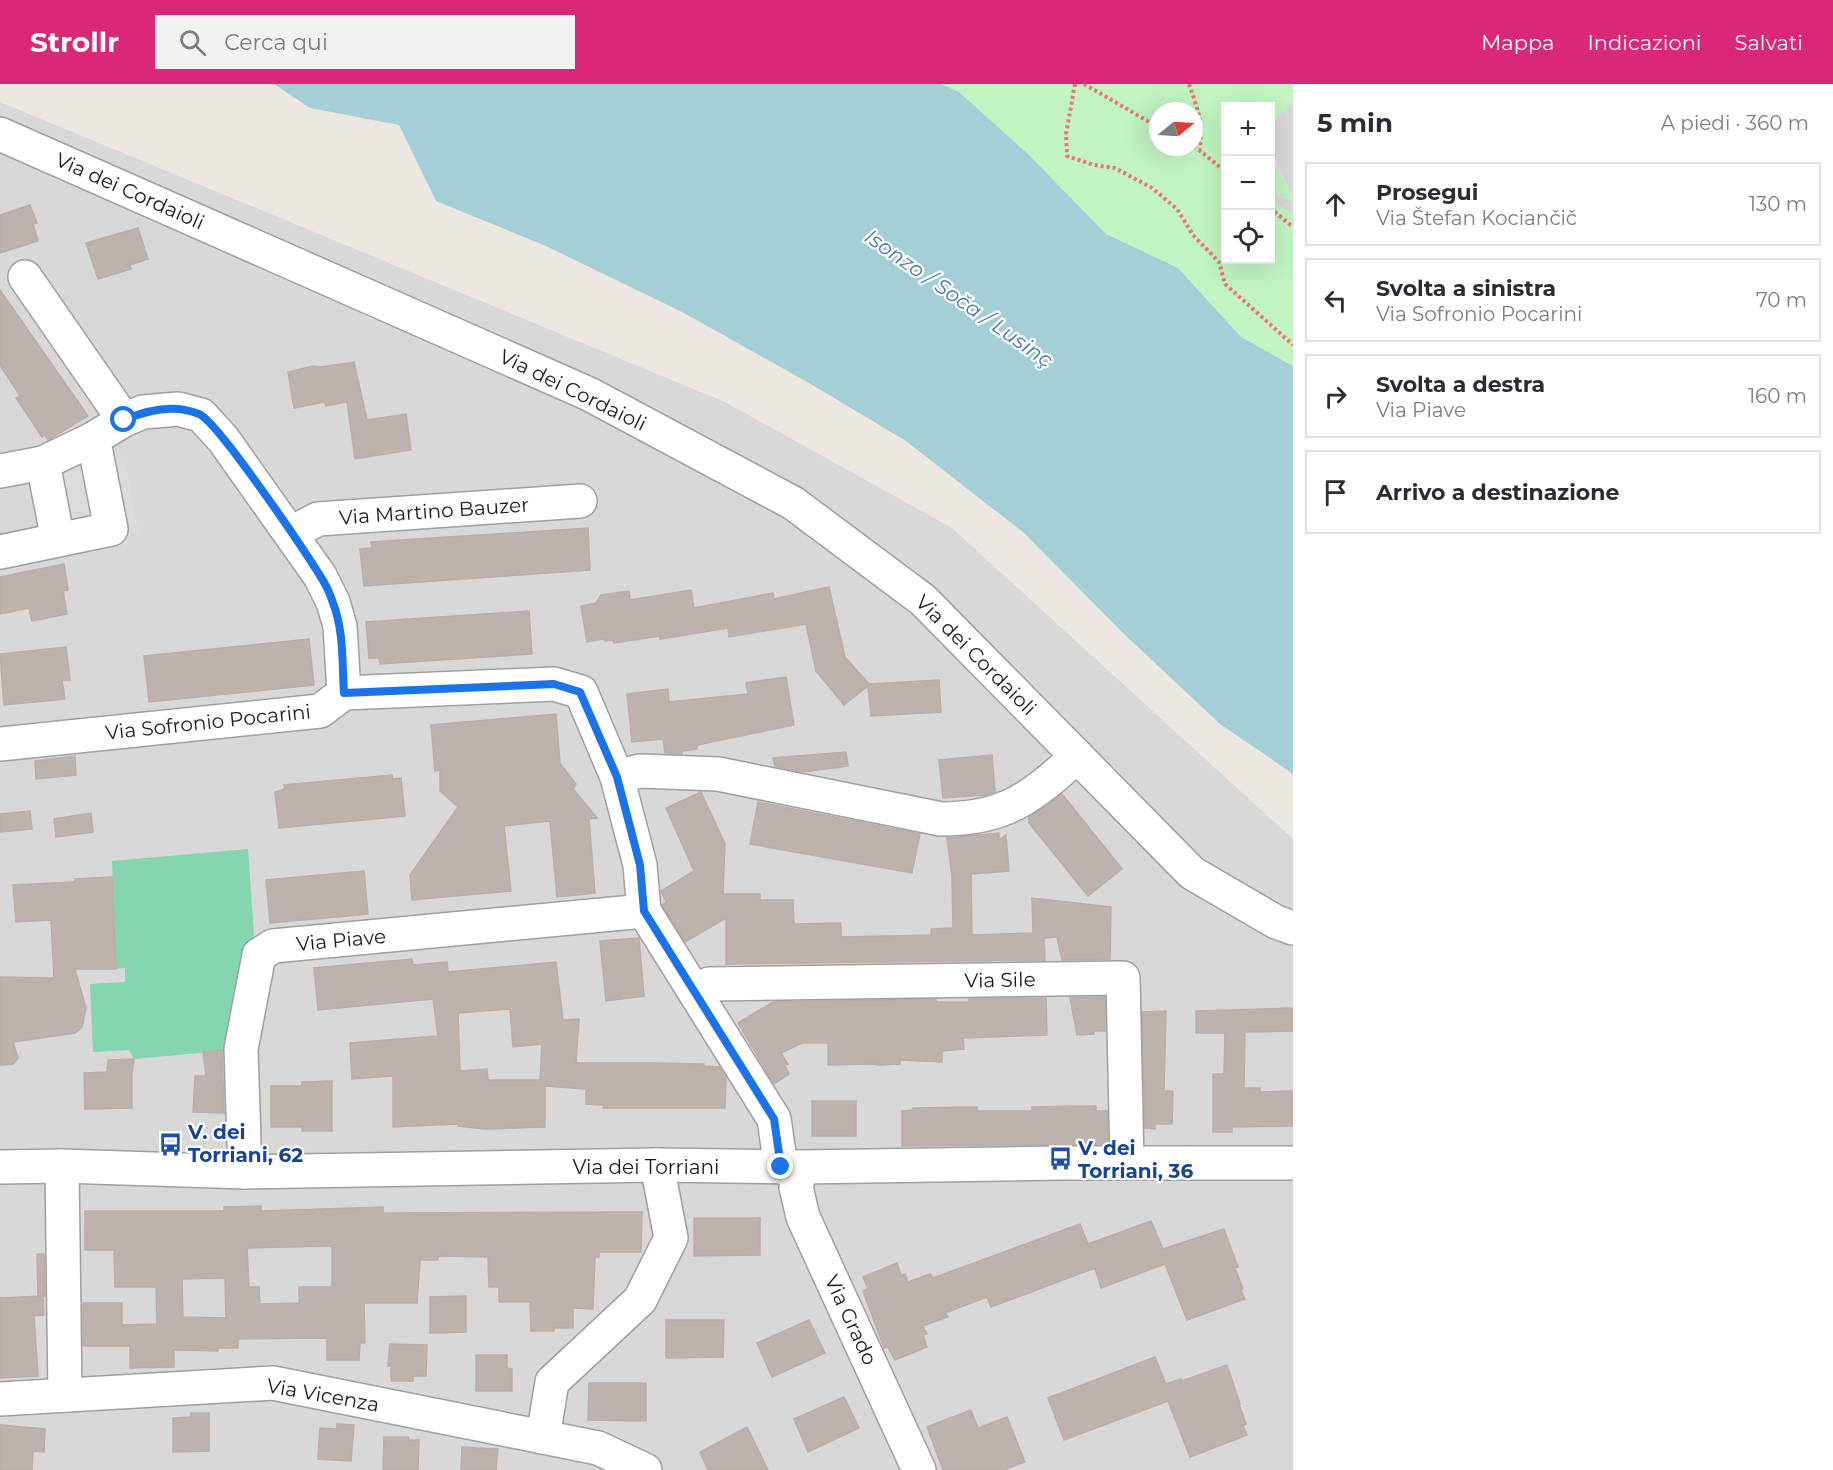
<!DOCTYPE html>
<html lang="it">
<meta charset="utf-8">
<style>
:root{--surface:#fff;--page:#f2f2f3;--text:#2b2b33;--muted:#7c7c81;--line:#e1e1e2;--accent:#db2777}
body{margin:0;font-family:Montserrat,sans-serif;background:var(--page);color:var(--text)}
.controls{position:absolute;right:18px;top:18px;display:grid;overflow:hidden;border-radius:0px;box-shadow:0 6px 24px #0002}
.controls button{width:54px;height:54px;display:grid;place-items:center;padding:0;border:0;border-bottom:2px solid var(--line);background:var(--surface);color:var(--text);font:30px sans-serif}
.compass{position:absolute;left:1149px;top:18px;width:54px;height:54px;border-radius:50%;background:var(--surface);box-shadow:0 6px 24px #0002;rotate:72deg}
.stop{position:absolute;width:18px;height:18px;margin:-14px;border:4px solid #1a73e8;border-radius:50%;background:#fff}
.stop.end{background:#1a73e8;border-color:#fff;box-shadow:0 2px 6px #0008}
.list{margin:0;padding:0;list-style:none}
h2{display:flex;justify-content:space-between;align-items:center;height:78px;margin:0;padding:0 24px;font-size:26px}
h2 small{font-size:20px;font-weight:400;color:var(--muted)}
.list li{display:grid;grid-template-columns:39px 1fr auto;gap:18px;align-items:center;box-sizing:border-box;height:84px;margin:0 12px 12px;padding:0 12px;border:2px solid var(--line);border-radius:0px}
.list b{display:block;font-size:22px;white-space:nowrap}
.list p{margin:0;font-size:20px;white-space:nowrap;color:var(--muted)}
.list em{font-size:20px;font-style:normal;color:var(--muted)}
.icon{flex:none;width:33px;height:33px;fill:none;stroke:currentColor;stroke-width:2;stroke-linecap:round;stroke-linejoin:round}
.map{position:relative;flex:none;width:1293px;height:1386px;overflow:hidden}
header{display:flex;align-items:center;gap:36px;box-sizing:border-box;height:84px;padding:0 30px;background:var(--accent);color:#fff}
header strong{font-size:28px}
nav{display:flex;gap:33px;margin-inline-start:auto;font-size:21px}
.search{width:420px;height:54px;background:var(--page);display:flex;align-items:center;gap:15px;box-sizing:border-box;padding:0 21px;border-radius:0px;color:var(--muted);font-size:22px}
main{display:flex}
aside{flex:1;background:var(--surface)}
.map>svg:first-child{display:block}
.residential{fill:#d9d8d8}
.park{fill:#c1f4c1;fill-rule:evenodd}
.pitch{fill:#85d5b0}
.parking{fill:#dbdbdb}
.water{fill:#a5cfd6}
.building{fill:#bcb3ae;stroke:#bcada5;stroke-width:1.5;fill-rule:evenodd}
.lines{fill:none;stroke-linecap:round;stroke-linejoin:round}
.minor-casing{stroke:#9f9f9f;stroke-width:36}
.path{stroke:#ed7471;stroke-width:4;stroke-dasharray:3 3;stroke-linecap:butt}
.minor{stroke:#fff;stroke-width:33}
.route{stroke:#1a73e8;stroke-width:8}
.labels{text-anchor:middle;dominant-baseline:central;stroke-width:4.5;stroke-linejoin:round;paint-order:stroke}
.street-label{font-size:20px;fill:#1b1b1b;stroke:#fff}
.transit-label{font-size:20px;font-weight:bold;fill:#164399;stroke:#fff;text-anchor:start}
.water-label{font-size:21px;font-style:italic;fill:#4e7a9a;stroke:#fff}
</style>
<header>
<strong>Strollr</strong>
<div class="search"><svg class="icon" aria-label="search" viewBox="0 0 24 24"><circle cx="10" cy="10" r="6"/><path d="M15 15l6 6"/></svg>Cerca qui</div>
<nav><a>Mappa</a><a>Indicazioni</a><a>Salvati</a></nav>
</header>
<main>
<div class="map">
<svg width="1293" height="1386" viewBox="0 0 1293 1386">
<rect width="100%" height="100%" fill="#ece7e1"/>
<g class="residential">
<path d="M1293 0V114L1271 66 1270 22Z"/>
<path d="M0 18 725 318 952 444 1293 755V1386H0Z"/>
<path d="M1271 109 1293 117V130L1271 117Z"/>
</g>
<g class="park">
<path d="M941 0H1293V18L1271 40 1270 22H1226V176H1270L1271 117 1293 130V282L1241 253 1178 184 1106 150 1028 70 959 8ZM1158 27H1194V63H1158Z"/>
<path d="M1270 66 1293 114V117L1271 109Z"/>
</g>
<path class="pitch" d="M248 765 254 851 231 966 134 975 129 966 93 968 90 900 125 898V884L116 885 112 777Z"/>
<path class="parking" d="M125 378 138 448 50 466 36 395Z"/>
<path class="water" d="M274 0H941L959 8 1028 70 1106 150 1178 184 1241 253 1293 282V690L1220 640 1123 549 1024 449 906 357 809 299 682 228 546 162 436 117 399 41 310 24Z"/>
<g class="building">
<path d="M30 121 37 139 33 140 38 157 0 169V131Z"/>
<path d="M138 144 148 175 130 181 131 185 98 195 86 159Z"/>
<path d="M0 206 88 332 48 356 45 351 42 353 16 314 20 312 0 281Z"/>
<path d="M354 278 367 336 406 330 411 366 355 375 347 318 326 322 324 318 294 324 288 288 313 282 321 283Z"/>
<path d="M588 444 590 486 364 502 360 465 372 464 371 458Z"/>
<path d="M64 480 68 506 63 507 67 530 32 537 29 524 0 530V493Z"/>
<path d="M829 503 845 573 869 600 939 596 941 628 871 632 868 602 844 621 816 587 806 540 729 553 728 544 660 555V552L614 559 613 556 605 557 604 555 587 558 581 522 596 519 601 511 629 507 630 516 691 506 694 524 773 509 774 515Z"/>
<path d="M529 527 532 570 380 580 379 574H369L366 538Z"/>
<path d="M309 555 314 601 149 618 144 572Z"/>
<path d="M66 563 70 596H62L65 615 4 621 0 570Z"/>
<path d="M786 593 794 641 697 661V665L682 667V670L665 669 663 655 632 658 627 610 668 605 669 618 748 610 746 599Z"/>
<path d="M556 630 560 679 576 700 573 705 597 734 589 735 595 809 557 813 550 737 504 742 511 807 412 816 410 791 458 723 440 707V686L435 687 431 641Z"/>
<path d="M846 668 848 682 802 688 775 682 773 674Z"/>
<path d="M992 671 995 708 985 711 943 714 939 676Z"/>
<path d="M75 672 76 691 36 695 35 677Z"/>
<path d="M392 691 393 695 401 694 405 732 279 744 275 708 285 705 284 701Z"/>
<path d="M701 708 725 760 723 810H760V816H793L794 840 841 839V853L931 851V845L953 844 952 792 947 754 999 749V756L1006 751 1009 787 971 790 972 851 1033 849 1032 814 1111 823 1110 875 1062 876 1057 853 1044 854 1045 876 726 880V834L685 858 662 821 666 818 661 807 694 787 666 724Z"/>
<path d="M1062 710 1122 785 1088 812 1029 739V733Z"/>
<path d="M758 718 920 750 912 789 750 760Z"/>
<path d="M30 727 32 745 0 748V730Z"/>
<path d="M91 729 93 748 56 753 54 735Z"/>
<path d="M364 787 368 830 270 839 266 796Z"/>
<path d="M112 793 116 885H75L86 924 82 943 75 949 13 958 18 974 13 980 0 981V893L54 894 51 836 16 838 13 801 75 798V795Z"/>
<path d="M639 854 644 912 606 917 600 857Z"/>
<path d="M412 875 413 881 447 878 448 888 556 878 563 936 579 935 576 979H655L704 980V982L719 983 726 993 725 1024H603L604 1021 586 1020V1005L545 1002V1043L485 1045 458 1042V1040L393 1043V992L352 995 350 959 438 952 433 915 318 926 314 884ZM510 925 513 963 542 960 540 996H488L487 985 460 987 458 929Z"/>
<path d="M1105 913V947H1094V950L1077 951 1070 914Z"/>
<path d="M1046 914 1047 951 963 954 964 965 942 967V978L900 976V980L877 981V980L828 981V959H802L781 969 788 980 785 981 789 990 774 1000 738 939 773 918 936 915V918H969V915Z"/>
<path d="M1293 924V947L1245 948 1244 1004H1260V1008L1293 1007V1042L1232 1043V1048H1213V990H1224L1225 949H1196V927Z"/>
<path d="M1166 927 1164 1007H1173L1172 1040H1155V1045L1145 1044 1142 928Z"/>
<path d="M222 966 224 1029 193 1028 195 992H206L203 968Z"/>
<path d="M134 975 132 988V1024L85 1025 84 989 107 988 108 976Z"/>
<path d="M332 997V1047H302V1043H271V1002H302V998Z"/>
<rect x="812" y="1017" width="44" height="35"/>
<path d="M1078 1022H1096V1027H1107L1108 1060 902 1062V1027L913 1026V1024L977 1023V1027H1032V1023Z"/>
<path d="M261 1122V1127L383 1123V1129L642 1128 641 1168H599V1173H595L593 1225 573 1224V1244H554V1247H531L530 1218H499V1203H489L488 1173 438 1172V1176H420L417 1219H364L365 1259H360L359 1276H327V1254L238 1255V1264H218V1267L174 1266V1283L130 1284V1262H83V1219H122V1241L157 1240 156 1203H115L114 1166H85V1127H224V1123ZM332 1162V1203H299V1219L260 1220 259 1203H249L247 1164ZM225 1194 226 1234 183 1233 182 1195Z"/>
<path d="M694 1134H760V1171L694 1172Z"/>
<path d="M1151 1137 1163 1165 1224 1145 1238 1183 1235 1184 1243 1205 1241 1206 1245 1215 1187 1236 1165 1180 1101 1204 1095 1184 991 1223 987 1213 945 1229 948 1233 923 1242 927 1250 923 1251 927 1263 895 1276 888 1263 884 1264 863 1207 868 1205 863 1193 897 1179 901 1191 905 1190 908 1198 930 1190 933 1194 1080 1140 1088 1160Z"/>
<path d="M37 1170H44L45 1212H38Z"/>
<path d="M43 1212 44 1231 34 1232 38 1292 0 1294V1214Z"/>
<path d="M466 1212V1248L430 1249V1213Z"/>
<path d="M666 1236H724L723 1273 666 1274Z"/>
<path d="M809 1236 825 1269 772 1293 757 1259Z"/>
<path d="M390 1260 427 1261 426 1292H413V1297H391V1282H388Z"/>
<path d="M476 1271H507V1284L512 1285V1307H476Z"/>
<path d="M1155 1273 1166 1300 1181 1295 1182 1297 1227 1281 1240 1320H1239L1246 1340 1243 1342 1247 1351 1190 1373 1168 1317 1064 1356 1048 1314Z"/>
<path d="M589 1299H646V1337L588 1336Z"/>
<path d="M844 1313 859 1344 808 1368 794 1335Z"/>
<path d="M971 1326 978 1344 1007 1333 1025 1378 1003 1386H943L927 1343Z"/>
<path d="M191 1329H209V1367L173 1368V1334L191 1333Z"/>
<path d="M337 1340 354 1341 351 1377 318 1375 320 1344 337 1345Z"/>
<path d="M0 1341 45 1345 44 1368 33 1367 32 1386H0Z"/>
<path d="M747 1343 768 1386H708L700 1368Z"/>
<path d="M384 1353H408L409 1356H419L418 1386H383Z"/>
<path d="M462 1363 498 1365 496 1386H461Z"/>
</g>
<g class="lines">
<defs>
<g id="minor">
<path d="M0 50 589 310 793 419 923 516 1192 789 1276 838 1293 844"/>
<path d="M25 193 124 336"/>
<path d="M43 379 58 456"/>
<path d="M0 387 43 379 91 356 124 336 143 328 178 325 201 331 223 355 320 492 333 518 340 542 344 609"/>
<path d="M291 449 318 435 580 417"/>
<path d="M0 468 111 445 96 368 91 356"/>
<path d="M0 660 320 627 344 609 554 600 581 608 617 693 640 781 644 827"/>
<path d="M617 693 640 687 718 690 941 735C962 735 986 732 1005 724 1030 715 1058 690 1077 672"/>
<path d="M695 908 709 900 1123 894 1127 1078"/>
<path d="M62 1082 65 1311"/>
<path d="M0 1083 62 1082 245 1088 657 1081 801 1083 1060 1079H1293"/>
<path d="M801 1083 796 1103 803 1133 919 1386"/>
<path d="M245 1088 241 965 259 871 273 862 644 827 774 1035 781 1083"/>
<path d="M0 1315 273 1299 598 1364 645 1386"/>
<path d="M543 1353 552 1298 640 1216 671 1154 657 1081"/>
</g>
</defs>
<use href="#minor" class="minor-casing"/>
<g class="path">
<path d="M1075 0 1066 50 1067 72 1094 81 1115 84 1152 104 1177 125 1193 151 1219 178 1225 200 1293 261"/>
<path d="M1084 0 1158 43"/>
<path d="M1189 0C1199 29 1202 34 1200 65"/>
<path d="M1194 62 1226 88"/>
<path d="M1270 124 1293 143"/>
</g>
<use href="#minor" class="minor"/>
</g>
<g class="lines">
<path class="route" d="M124 336C147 326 175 320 199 330 218 338 304 466 319 490 325 499 330 509 333 519 344 547 342 579 344 609L554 600 580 608 617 693 640 781 644 827 774 1035 781 1083"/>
</g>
<defs>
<symbol id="bus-bare" viewBox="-9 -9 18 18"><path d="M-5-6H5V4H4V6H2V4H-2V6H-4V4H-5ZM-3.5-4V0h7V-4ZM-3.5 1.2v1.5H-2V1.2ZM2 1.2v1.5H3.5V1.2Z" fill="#1a4fb4" stroke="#fff" stroke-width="2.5" paint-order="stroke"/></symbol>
</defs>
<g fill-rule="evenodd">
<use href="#bus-bare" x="154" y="1044" width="33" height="33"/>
<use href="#bus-bare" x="1044" y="1058" width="33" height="33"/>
</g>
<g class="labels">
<g class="street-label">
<text transform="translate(130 107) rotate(24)">Via dei Cordaioli</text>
<text transform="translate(573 306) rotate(26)">Via dei Cordaioli</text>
<text transform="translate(434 427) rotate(-4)">Via Martino Bauzer</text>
<text transform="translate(976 571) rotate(45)">Via dei Cordaioli</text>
<text transform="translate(208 638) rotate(-6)">Via Sofronio Pocarini</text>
<text transform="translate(341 856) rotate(-5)">Via Piave</text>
<text transform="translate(1000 896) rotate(-1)">Via Sile</text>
<text x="646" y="1083">Via dei Torriani</text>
<text transform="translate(851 1236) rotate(65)">Via Grado</text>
<text transform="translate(323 1311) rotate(10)">Via Vicenza</text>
</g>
<g class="transit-label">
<text x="188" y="1048">V. dei<tspan x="188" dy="23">Torriani, 62</tspan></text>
<text x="1078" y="1064">V. dei<tspan x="1078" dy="23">Torriani, 36</tspan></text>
</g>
<g class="water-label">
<text transform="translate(959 214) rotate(35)">Isonzo / Soča / Lusinç</text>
</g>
</g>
</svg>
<div class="controls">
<button>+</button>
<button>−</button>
<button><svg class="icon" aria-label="locate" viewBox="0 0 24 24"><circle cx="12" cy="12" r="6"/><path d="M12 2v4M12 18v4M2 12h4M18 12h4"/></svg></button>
</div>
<svg class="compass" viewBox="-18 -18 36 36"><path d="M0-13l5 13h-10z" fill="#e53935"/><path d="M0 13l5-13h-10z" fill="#7c7c81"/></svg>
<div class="stop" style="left:124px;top:336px"></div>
<div class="stop end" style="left:781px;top:1083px"></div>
</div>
<aside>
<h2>5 min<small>A piedi · 360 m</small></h2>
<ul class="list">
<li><svg class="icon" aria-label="ahead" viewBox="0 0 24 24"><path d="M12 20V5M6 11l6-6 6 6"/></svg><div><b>Prosegui</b><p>Via Štefan Kociančič</p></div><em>130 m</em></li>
<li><svg class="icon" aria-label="left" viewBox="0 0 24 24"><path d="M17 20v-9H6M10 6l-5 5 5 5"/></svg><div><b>Svolta a sinistra</b><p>Via Sofronio Pocarini</p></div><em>70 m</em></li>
<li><svg class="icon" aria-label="right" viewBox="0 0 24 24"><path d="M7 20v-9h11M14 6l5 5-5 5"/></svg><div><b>Svolta a destra</b><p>Via Piave</p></div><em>160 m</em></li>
<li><svg class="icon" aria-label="arrive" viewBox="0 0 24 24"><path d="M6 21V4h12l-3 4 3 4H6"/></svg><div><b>Arrivo a destinazione</b></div></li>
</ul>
</aside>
</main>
